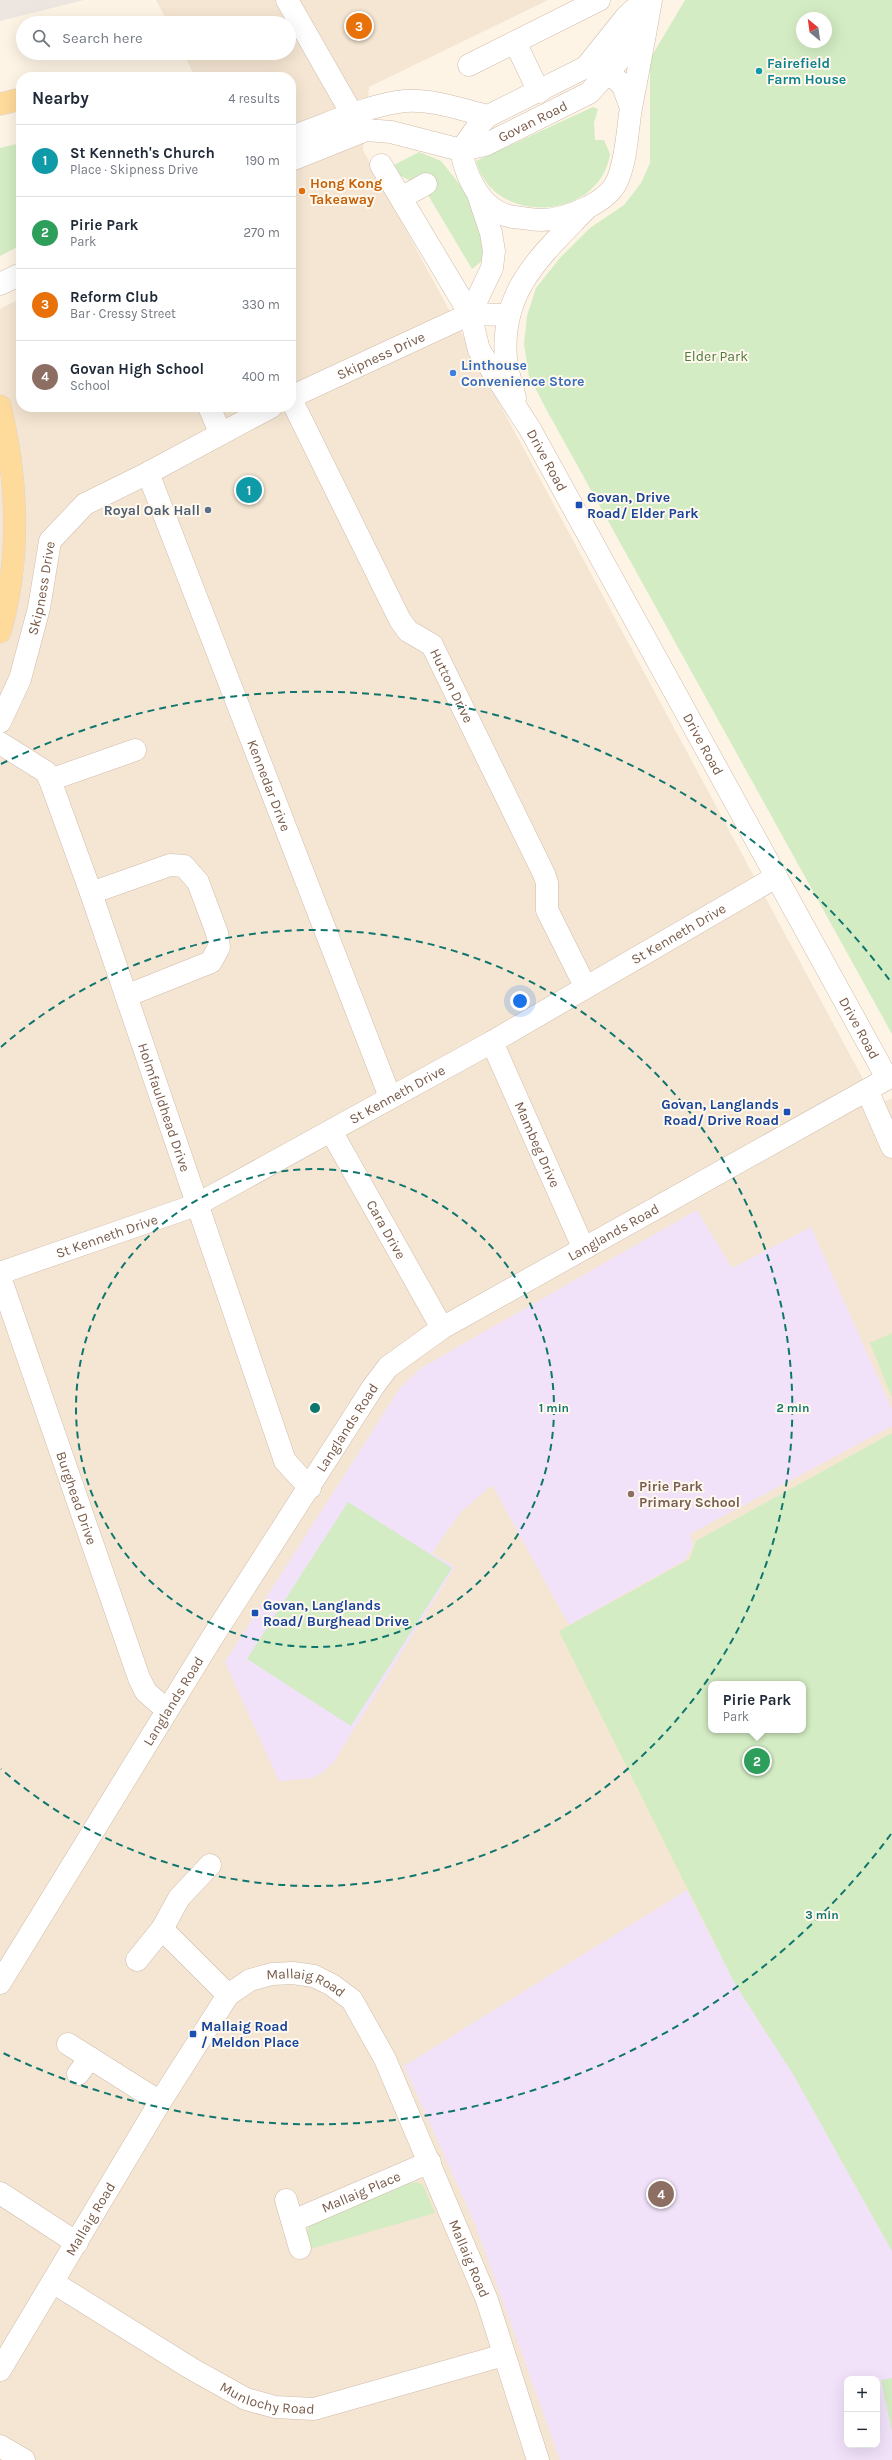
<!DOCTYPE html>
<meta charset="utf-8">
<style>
:root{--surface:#fff;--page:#f6f6f7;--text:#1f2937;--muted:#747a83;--line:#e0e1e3;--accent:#1a73e8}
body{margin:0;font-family:Karla,sans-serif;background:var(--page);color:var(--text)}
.controls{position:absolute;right:12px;bottom:12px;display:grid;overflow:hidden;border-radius:8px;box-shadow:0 4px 16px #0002}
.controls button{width:36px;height:36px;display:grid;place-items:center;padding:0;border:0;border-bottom:1px solid var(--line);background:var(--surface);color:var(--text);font:20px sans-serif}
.compass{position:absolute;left:796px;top:12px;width:36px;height:36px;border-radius:50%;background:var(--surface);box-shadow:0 4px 16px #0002;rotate:331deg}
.you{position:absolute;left:520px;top:1001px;width:14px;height:14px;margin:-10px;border:3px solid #fff;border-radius:50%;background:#1a73e8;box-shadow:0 0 0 6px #1a73e833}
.badge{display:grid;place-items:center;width:26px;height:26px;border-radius:50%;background:var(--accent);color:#fff;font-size:13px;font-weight:700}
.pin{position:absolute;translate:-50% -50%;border:2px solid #fff;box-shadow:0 1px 4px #0006}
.popup{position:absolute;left:708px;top:1681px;width:98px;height:52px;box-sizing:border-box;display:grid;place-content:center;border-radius:8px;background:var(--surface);filter:drop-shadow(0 1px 3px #0005);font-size:13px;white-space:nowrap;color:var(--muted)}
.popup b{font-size:15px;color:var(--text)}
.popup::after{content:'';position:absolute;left:50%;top:100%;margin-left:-8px;border:8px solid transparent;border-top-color:var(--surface)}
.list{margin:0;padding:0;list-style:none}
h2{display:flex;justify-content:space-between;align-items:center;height:52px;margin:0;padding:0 16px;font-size:17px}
h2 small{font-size:13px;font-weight:400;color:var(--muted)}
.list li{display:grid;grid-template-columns:26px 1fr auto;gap:12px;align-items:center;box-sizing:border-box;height:72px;padding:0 16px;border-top:1px solid var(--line)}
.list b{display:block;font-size:15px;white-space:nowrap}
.list p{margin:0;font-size:13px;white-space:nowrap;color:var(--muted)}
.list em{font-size:13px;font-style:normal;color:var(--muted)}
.icon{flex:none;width:22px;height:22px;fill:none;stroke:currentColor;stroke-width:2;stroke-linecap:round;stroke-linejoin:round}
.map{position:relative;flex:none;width:892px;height:2460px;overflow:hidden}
.search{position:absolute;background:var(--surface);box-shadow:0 4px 16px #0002;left:16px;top:16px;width:280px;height:44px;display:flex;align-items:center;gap:10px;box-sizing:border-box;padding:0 14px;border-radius:22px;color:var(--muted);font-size:15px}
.panel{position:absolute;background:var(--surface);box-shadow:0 4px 16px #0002;left:16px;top:72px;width:280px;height:340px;border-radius:16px}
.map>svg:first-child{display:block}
.residential{fill:#f5e6d3;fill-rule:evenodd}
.industrial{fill:#ede6e0}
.education{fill:#f1e2fa;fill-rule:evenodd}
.green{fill:#d3ecc3;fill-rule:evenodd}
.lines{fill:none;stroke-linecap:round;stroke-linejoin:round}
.minor-casing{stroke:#d0bcab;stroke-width:23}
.major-casing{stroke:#dcd4d0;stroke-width:23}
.minor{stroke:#fff;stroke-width:22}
.major{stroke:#ffdb9b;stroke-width:22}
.ring{fill:none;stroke:#0f766e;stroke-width:2;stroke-dasharray:7 5}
.culture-dot{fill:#0f9aa8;stroke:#fff8ed;stroke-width:1.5}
.food-dot{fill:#e8710a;stroke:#fff8ed;stroke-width:1.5}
.shop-dot{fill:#3f7fe0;stroke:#fff8ed;stroke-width:1.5}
.transit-dot{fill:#1a4fb4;stroke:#fff8ed;stroke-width:1.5}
.service-dot{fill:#5c6f8a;stroke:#fff8ed;stroke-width:1.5}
.education-dot{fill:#8d6e63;stroke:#fff8ed;stroke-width:1.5}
.labels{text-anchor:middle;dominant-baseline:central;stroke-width:4;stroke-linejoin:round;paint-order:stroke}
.culture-label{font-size:14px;font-weight:bold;fill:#0d838f;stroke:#fff8ed;text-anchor:start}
.street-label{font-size:14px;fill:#785a49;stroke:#fff8ed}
.food-label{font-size:14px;font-weight:bold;fill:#c56008;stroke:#fff8ed;text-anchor:start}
.park-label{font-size:14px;fill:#4e793d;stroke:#fff8ed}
.shop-label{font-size:14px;font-weight:bold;fill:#366cbe;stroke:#fff8ed;text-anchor:start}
.transit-label{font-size:14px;font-weight:bold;fill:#164399;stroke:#fff8ed;text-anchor:start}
.service-label{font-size:14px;font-weight:bold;fill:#4e5e75;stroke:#fff8ed;text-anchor:end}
.education-label{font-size:14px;font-weight:bold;fill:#785e54;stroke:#fff8ed;text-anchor:start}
.centre{fill:#0f766e;stroke:#fff8ed;stroke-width:2}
.ring-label{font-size:12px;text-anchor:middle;font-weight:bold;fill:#0f766e;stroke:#fff8ed;stroke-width:4;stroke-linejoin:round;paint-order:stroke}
</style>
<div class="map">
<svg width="892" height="2460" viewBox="0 0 892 2460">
<rect width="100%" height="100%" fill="#fdf4e5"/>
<path class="residential" d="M156 0H548L369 87 363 150 877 1105 892 1098V2460H0V309L21 298V407H291V77H195L183 53H289V23H168ZM711 1684H803V1730H711ZM847 2379H877V2445H847Z"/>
<path class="industrial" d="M0 0H84L0 21Z"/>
<g class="education">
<path d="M697 1210 732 1268 811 1227 892 1409V1426L690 1534 693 1546 685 1560 569 1625 492 1485 460 1513 432 1553 455 1567 333 1763 322 1773 312 1778 279 1781 225 1662 400 1388 421 1368Z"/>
<path d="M687 1890 735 1984 793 2074 892 2251V2378L882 2381 892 2432V2460H560L475 2224 404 2066ZM847 2379H877V2445H847Z"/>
</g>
<g class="green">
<path d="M685 0H892V1034L545 407 529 376 524 344 527 316 536 288 560 258 590 228 624 205 641 183 650 163V59ZM802 18H826V42H802Z"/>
<path d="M593 107 598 109 594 123 595 140H604L610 154C600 221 493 227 476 161Z"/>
<path d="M21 143V245L0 256V148Z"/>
<path d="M419 152 441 161 464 190 483 237 484 259 472 269 428 195 411 181 401 176 394 165Z"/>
<path d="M892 1333V1398L870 1343Z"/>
<path d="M892 1433V2251L793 2074 735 1984 559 1631 690 1559 696 1541ZM711 1684H803V1730H711Z"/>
<path d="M348 1502 452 1568 351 1726 247 1659Z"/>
<path d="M417 2182 423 2185 435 2213 310 2249 306 2235 309 2226 403 2184Z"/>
<path d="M892 2378V2432L881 2380Z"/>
</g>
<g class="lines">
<defs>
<g id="minor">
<path d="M287 0 352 114 362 125"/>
<path d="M515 42 539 92"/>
<path d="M469 65 599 0"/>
<path d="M586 67 626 17 644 0"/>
<path d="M631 108 623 86 609 72 586 67 488 116 478 126 461 150C466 178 482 213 514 217 523 218 532 220 541 220 565 220 609 203 618 179 627 156 627 132 631 108 638 72 645 36 651 0"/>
<path d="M291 137C327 125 367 105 405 101 433 99 462 110 488 116"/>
<path id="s1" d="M291 160 366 130 391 132 461 150 485 145 589 93 619 60 643 18"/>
<path d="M381 165 470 314"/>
<path id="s2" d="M479 197 491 233 494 251 492 268 470 314 479 350 530 429 887 1078"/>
<path d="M401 198 426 184"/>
<path d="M0 284 21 274"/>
<path id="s3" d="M291 397 470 314 507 315"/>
<path d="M515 398C512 385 507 372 506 359 500 290 541 256 585 210"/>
<path id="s4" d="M291 399 400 620 408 631 432 645 544 874 547 883V910L585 986"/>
<path d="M209 407 220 432"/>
<path id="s5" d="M148 473 390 1097"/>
<path id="s6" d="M0 722 20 679 39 608 50 541 85 504 148 473 271 407"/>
<path id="s7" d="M0 743 46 772 50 780 91 893 285 1461 310 1488"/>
<path d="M50 780 135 750"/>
<path d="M91 893 170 865 184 866 198 882 217 933 219 947 211 962 126 996"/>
<path id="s8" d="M492 1042 583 1247"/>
<path d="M867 1090 892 1147"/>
<path id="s9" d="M331 1131 442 1328"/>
<path id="s10" d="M0 1273 196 1205 492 1042 776 877"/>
<path id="s11" d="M0 1277 139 1678 146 1692 167 1710"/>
<path d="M162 1929 228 1995"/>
<path d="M137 1960 162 1929 179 1898 210 1865"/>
<path id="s12" d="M0 1983 210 1641 373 1387 388 1367 442 1328 892 1076"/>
<path d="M68 2044 160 2102"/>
<path d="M78 2074 90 2058"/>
<path d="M0 2193 77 2243"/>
<path d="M286 2200 300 2248"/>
<path id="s13" d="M293 2221 430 2162"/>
<path id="s14" d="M54 2283 192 2369 246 2399 275 2407 314 2409 504 2355"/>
<path id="s15" d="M0 2370 160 2102 228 1995 250 1980 272 1974 293 1973 314 1976 332 1985 352 2000 385 2059 487 2300 538 2460"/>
<path d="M0 2446 24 2460"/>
</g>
<g id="major">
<path d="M0 104 21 99"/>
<path d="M0 406C18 479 21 559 0 632"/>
</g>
</defs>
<use href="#minor" class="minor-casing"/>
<use href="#major" class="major-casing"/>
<use href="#minor" class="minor"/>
<use href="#major" class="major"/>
</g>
<g class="ring">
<circle cx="315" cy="1408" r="239"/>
<path d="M1 1047A478 478 0 1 1 1 1769"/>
<path d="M891 1834A717 717 0 0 1 1 2052M1 764A717 717 0 0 1 891 982"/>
</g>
<circle class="culture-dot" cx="759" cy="71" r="4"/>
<circle class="food-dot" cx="302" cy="191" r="4"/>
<circle class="shop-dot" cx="453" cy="373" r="4"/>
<g class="transit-dot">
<rect x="575" y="501" width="8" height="8" rx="2"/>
<rect x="783" y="1108" width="8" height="8" rx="2"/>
<rect x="251" y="1609" width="8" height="8" rx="2"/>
<rect x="189" y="2030" width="8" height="8" rx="2"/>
</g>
<circle class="service-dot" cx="208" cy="510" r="4"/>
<circle class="education-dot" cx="631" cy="1494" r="4"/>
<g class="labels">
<g class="culture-label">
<text x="767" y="63">Fairefield<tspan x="767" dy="16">Farm House</tspan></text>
</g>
<g class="street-label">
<text stroke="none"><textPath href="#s1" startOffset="256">Govan Road</textPath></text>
<text stroke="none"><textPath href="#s3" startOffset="99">Skipness Drive</textPath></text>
<text stroke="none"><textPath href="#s2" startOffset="291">Drive Road</textPath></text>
<text stroke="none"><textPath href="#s6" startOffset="141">Skipness Drive</textPath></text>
<text stroke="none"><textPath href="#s4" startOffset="333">Hutton Drive</textPath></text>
<text stroke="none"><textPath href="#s2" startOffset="615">Drive Road</textPath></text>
<text stroke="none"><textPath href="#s5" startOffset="335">Kennedar Drive</textPath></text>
<text stroke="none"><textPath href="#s10" startOffset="761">St Kenneth Drive</textPath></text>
<text stroke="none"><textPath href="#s2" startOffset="939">Drive Road</textPath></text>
<text stroke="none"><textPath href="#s10" startOffset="437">St Kenneth Drive</textPath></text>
<text stroke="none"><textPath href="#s7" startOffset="410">Holmfauldhead Drive</textPath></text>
<text stroke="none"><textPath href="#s8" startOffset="112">Mambeg Drive</textPath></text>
<text stroke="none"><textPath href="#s9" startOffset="113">Cara Drive</textPath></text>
<text stroke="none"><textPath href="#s12" startOffset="991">Langlands Road</textPath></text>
<text stroke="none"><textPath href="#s10" startOffset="113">St Kenneth Drive</textPath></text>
<text stroke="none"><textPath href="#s12" startOffset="655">Langlands Road</textPath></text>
<text stroke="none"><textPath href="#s11" startOffset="234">Burghead Drive</textPath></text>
<text stroke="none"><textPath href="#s12" startOffset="331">Langlands Road</textPath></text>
<text stroke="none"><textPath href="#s15" startOffset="524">Mallaig Road</textPath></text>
<text stroke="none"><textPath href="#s13" startOffset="74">Mallaig Place</textPath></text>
<text stroke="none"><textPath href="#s15" startOffset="176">Mallaig Road</textPath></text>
<text stroke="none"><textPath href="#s15" startOffset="860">Mallaig Road</textPath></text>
<text stroke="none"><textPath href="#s14" startOffset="245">Munlochy Road</textPath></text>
</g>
<g class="food-label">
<text x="310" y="183">Hong Kong<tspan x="310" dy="16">Takeaway</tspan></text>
</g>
<g class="park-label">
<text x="716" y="356">Elder Park</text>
</g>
<g class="shop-label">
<text x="461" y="365">Linthouse<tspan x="461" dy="16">Convenience Store</tspan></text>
</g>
<g class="transit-label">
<text x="587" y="497">Govan, Drive<tspan x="587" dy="16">Road/ Elder Park</tspan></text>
<text x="779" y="1104" text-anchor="end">Govan, Langlands<tspan x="779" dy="16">Road/ Drive Road</tspan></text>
<text x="263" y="1605">Govan, Langlands<tspan x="263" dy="16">Road/ Burghead Drive</tspan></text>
<text x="201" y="2026">Mallaig Road<tspan x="201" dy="16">/ Meldon Place</tspan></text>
</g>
<g class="service-label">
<text x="200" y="510">Royal Oak Hall</text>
</g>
<g class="education-label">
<text x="639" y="1486">Pirie Park<tspan x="639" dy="16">Primary School</tspan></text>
</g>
</g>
<circle cx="315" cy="1408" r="6" class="centre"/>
<g class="ring-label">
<text x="554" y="1412">1 min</text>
<text x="793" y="1412">2 min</text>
<text x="822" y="1919">3 min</text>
</g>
</svg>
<div class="controls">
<button>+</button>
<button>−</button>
</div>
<svg class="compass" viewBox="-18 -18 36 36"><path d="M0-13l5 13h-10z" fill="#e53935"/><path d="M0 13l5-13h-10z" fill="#747a83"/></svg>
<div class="you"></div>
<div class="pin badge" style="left:249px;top:490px;background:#0f9aa8">1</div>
<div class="pin badge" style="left:757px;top:1761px;background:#2e9e5b">2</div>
<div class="popup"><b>Pirie Park</b>Park</div>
<div class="pin badge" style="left:359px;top:26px;background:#e8710a">3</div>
<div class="pin badge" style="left:661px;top:2194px;background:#8d6e63">4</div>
<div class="search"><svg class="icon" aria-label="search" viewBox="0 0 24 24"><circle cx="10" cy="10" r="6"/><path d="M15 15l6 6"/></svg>Search here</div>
<section class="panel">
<h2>Nearby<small>4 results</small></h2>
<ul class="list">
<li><span class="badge" style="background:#0f9aa8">1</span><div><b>St Kenneth's Church</b><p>Place · Skipness Drive</p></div><em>190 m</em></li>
<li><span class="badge" style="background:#2e9e5b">2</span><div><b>Pirie Park</b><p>Park</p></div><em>270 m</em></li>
<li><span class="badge" style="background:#e8710a">3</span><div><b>Reform Club</b><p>Bar · Cressy Street</p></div><em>330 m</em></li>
<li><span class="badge" style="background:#8d6e63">4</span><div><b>Govan High School</b><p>School</p></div><em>400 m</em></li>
</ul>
</section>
</div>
